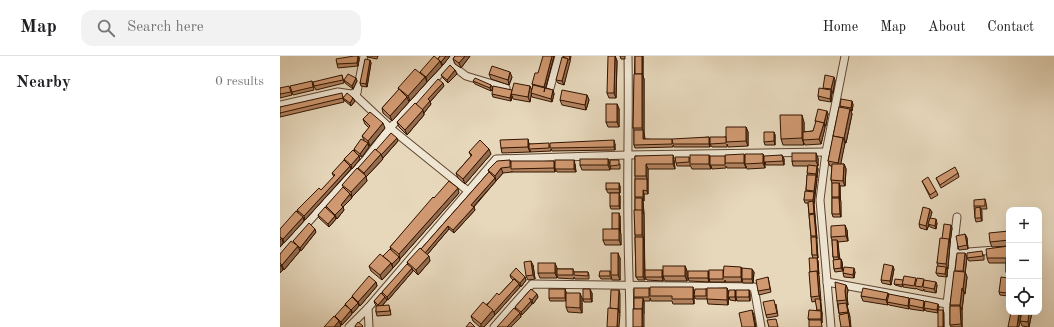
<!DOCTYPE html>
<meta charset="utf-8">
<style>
:root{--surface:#fff;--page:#f2f2f2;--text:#202124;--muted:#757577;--line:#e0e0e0}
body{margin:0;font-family:"Old Standard TT",serif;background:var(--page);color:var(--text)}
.controls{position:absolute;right:12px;bottom:12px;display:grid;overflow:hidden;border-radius:8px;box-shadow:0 4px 16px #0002}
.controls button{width:36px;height:36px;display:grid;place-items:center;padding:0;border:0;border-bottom:1px solid var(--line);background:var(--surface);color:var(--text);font:20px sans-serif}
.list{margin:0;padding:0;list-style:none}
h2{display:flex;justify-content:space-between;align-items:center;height:52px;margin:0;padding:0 16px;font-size:17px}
h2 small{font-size:13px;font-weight:400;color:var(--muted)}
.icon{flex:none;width:22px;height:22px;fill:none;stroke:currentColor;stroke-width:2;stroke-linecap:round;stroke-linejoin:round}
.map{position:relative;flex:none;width:774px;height:271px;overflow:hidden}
header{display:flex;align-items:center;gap:24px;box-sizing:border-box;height:56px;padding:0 20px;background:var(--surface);border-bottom:1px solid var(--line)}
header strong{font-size:19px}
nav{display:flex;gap:22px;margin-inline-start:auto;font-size:14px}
.search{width:280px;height:36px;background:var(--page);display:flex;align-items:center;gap:10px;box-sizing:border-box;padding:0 14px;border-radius:12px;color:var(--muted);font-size:15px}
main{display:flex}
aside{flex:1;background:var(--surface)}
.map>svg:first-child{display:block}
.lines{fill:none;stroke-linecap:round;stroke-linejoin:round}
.minor-casing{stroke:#5f4530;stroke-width:9}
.minor{stroke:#efe6d3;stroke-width:7}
.wall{fill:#b38461;stroke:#321401}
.shaded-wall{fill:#926b4f;stroke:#321401}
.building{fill:#d09971;stroke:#321401}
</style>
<header>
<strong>Map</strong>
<div class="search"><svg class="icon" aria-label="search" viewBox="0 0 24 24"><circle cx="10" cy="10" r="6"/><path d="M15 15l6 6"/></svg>Search here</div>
<nav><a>Home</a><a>Map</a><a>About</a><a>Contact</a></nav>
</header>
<main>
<aside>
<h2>Nearby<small>0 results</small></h2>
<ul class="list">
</ul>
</aside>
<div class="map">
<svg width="774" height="271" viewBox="0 0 774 271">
<rect width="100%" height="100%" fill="#e7d8bc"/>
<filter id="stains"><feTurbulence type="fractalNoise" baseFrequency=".005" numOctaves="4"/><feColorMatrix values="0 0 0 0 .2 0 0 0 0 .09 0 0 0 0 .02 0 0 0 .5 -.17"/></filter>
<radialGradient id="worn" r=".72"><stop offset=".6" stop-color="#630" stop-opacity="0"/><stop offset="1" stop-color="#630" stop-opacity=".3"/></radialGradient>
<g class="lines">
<defs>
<g id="minor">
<path d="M348 0C349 57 347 114 348 171 348 204 350 237 350 271"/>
<path d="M167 10H173L186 20 226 32"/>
<path d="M270 32 279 0"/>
<path d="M77 36 76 40 110 72 188 135"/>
<path d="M0 49 58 36 71 38 77 36 84 0"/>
<path d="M0 197 86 103 110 72 167 10 174 0"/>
<path d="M675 197 729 193"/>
<path d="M547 226 667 248"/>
<path d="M88 252 89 271"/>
<path d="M69 271 88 252 216 103 347 99 546 96"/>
<path d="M214 271 252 228 474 231 481 271"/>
<path d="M551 271 540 144 546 96 565 0"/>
<path d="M668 271 667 248 677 161"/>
</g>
</defs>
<use href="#minor" class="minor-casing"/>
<use href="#minor" class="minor"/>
</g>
<g class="wall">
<path d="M74 0H78L79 3 78 10 58 12 57 8Z"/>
<path d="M87 0H98L97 3 87 1Z"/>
<path d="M160 0H170L163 9 161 8 162 10 147 26 146 25 147 26 130 45 128 44 129 46 112 65 103 57 102 52 119 34 118 32 141 18 140 16 158 3Z"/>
<path d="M175 0H190L181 12 175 8 173 3Z"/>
<path d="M274 0 266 32 273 34 274 38 272 46 252 41 251 38 250 46 233 43 232 40 231 45 213 41 212 38 232 35 250 30 252 35 253 30 252 28Z"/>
<path d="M335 0 337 5 336 42H329L327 37Z"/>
<path d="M340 0H345V3H341Z"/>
<path d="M355 0H363V20L364 23V76L365 83 392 85 429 81 430 85V91H394L393 89V91L355 92 354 89V74L353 72Z"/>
<path d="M90 4 91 7 87 31 81 30 80 27Z"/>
<path d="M289 5 284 29 278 27 276 24Z"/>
<path d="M175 14 177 18 168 27 163 22 161 19Z"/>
<path d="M209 18 232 21 229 29 211 23Z"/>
<path d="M62 19 64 27 36 34 34 30Z"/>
<path d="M76 22 77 25 73 33 65 27 64 24Z"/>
<path d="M555 24 553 37H552L551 46 539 44 538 40 543 33V32Z"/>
<path d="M32 25 34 34 13 39 12 36Z"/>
<path d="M193 25 211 29 213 32 211 35 195 28Z"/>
<path d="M164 30 150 46 151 48 144 57V59L127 79 119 71 117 66 136 48Z"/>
<path d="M0 32 10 33 12 39 0 42Z"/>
<path d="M307 39 309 44 306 54 282 49 280 44Z"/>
<path d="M63 42 75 45 71 50 65 45 63 42 64 46 0 61V51Z"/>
<path d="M572 45 573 49 572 55H571L572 58 566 87 564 86 565 87 560 108H564L566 113 565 130H560L561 161H553L552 158V127L551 124 552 110H550L548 105 554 80H553L560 51V50Z"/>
<path d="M337 48 339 53V71H328L326 66Z"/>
<path d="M547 55 548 58 541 88 525 89 524 87V89H503L501 83 524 66V76L533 75 536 67 535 65Z"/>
<path d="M83 63 105 72 90 90 89 88V91L82 101 78 99 80 103 72 113 71 112V113L25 164 23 162 24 165 4 187 3 185V187L0 191V173L18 157 17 154 41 134 54 121 52 117 65 105 64 103 75 96 74 93 84 84 82 80 89 72 85 68Z"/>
<path d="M466 71 468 76V90L448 91 447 88V91H432L430 88Z"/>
<path d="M494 76 495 79V89H485L484 86Z"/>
<path d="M118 85 103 102H102L103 103 86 121 87 125 72 141 71 140 72 142 63 151 64 154 57 163 55 161 56 163 49 171 39 162 38 159 46 152V150L64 132 62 129 79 113 78 112 96 94Z"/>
<path d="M249 88 270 90 335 88V94L272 95 271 93V95L250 96V94V96L222 97 221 92Z"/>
<path d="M189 96 211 98 185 128 178 122 176 117 191 100Z"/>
<path d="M483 98 484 103 502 99 504 103V109H486L485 106V112L467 113 466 110V112H447L446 110V112L432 113 431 110V113H412L410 109V110H397L396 107 409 101 410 103H430L465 101Z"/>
<path d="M355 100 394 104 395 113H368V138H364V145H363L364 159 365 224H358L356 221 355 181Z"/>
<path d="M538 102V110H537L538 113 537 122H536L537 123 534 148 537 183H536L538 202 537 203 538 205 540 245 542 258V267L529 264 528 263 537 255 536 245 532 246 531 241 530 216 533 202 532 199 531 181 528 147H525L524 144 526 135V134L528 110H513L512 105Z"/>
<path d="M328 103 330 107 340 108V113H331L330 110V114H302L300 109Z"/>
<path d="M230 104 231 107 274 105 275 108V116H232V115V116L223 117 216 125V124V125L194 151 195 154 174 177 169 173 147 199 150 205 138 219 133 214V215L108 244 106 243 107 244 102 250 110 253 111 259 97 260 96 256 97 250 95 248 94 245 102 238V236L128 209 127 206 141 193 209 116 208 114Z"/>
<path d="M295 108 296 116H277L275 113Z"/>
<path d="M678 117 679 121 661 132 656 122Z"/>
<path d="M642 125 656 135 658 139 651 143Z"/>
<path d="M340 130V137H328L326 133Z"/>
<path d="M179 137 120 203 119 202 120 204 113 212 112 211 113 212 102 224 91 215 89 210 103 200 111 194 110 191 154 142Z"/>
<path d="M340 140V153H331L330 150Z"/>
<path d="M705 143 706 147 707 153H701L702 165 696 166 695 162 694 150Z"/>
<path d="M652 156 650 162 657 167 656 173 650 171 649 169 647 174 640 172 639 168Z"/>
<path d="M340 160 341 189H325L323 184 332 173Z"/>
<path d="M672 172 670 187V188L667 221 658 220 656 217 658 210 657 207 662 183Z"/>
<path d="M567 174 568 185 558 186 559 203H561L562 206 563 215 555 216 554 213V204L553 201 552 184 551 181Z"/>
<path d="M729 175V190L712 191 710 186Z"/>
<path d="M36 176 21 195 19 193 20 195 4 214 2 212 3 214 0 217V198Z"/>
<path d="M685 178 687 182 688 193 679 194 678 191Z"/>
<path d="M729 190V222L728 221 726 216V207H709L707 202Z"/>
<path d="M704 199V204L689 205 687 202Z"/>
<path d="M687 201 685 216 687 221 685 238 684 237 682 254V271H671L670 269V249L675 215Z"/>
<path d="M340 202V224H332L331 220V223H321L319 220 330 215 331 217Z"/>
<path d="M253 209 255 223 248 224 246 220Z"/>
<path d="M405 210 407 215V225H385L383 220Z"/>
<path d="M277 212V213H293L294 216H308L309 219V223H295L294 221V223L278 222 277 220V222H260L258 217Z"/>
<path d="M614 213 611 229 602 227 601 224Z"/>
<path d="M382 214 383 218V225L367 224 365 221Z"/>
<path d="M462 215 474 216 473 227H463L462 224V226H445V224V226H430L429 223V226L409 225 408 222 429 218Z"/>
<path d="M575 216 574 222 564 221 563 217Z"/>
<path d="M230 219 245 221 246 224 241 231 240 229V231L215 259 214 258 215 259 204 271H200L193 265 191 260 219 239 233 224 231 222Z"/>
<path d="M488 221 491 236 479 239 478 235Z"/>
<path d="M729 223 728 240 720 239 719 236Z"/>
<path d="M623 224H637L644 225 657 229 656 237 644 235V233L643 235 637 233 636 232V233L623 231V229L622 231 615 229 614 228Z"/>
<path d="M96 226 97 230 80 250 78 248 79 250 73 257 71 256 72 258 62 269 60 267 61 270 55 262 66 250 65 248 73 242 72 240Z"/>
<path d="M566 229 568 234 567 240 568 249H567L570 261 559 258 557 245Z"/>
<path d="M369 232 370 234 414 236 426 233 447 232 448 237 455 234 456 237 469 234 470 238V245H457L456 242V245L450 244 449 241 448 249 428 248 427 243H416L414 240V248H393L392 245H371L370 242V245H364V258L354 253V241Z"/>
<path d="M251 233 258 241 253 248 251 247 252 248 242 259 240 258 241 261 231 271H217L236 254 235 251Z"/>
<path d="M285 233 286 236V245H270L269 242Z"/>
<path d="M312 237V246H304L303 243Z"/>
<path d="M609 239 629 242 630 244 644 245 645 248 659 251 658 254 664 257 658 255V257L646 255 644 252V255L630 253 629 251V253L609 249 608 248V249L583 245 581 240Z"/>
<path d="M302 242V257L288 256 286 251Z"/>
<path d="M496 248 498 260 487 262 486 259Z"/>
<path d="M752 256 749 271 742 270 740 265Z"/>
</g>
<g class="shaded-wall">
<path d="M78 0 79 3 78 10 77 7Z"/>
<path d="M166 0H170L163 9 161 6Z"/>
<path d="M185 0H190L181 12 179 7Z"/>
<path d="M272 0H274L265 34 264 31Z"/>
<path d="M290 0H291L290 6 284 29 282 25 288 3Z"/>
<path d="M335 0 337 5 336 42 334 37Z"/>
<path d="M362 0H363V20L364 23V76L365 86 363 83V75L362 72Z"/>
<path d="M90 4 91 7 87 31 86 28Z"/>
<path d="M160 5 162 10 147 26 146 21Z"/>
<path d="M175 14 177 18 168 27 167 24Z"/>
<path d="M230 16 232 21 229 29 228 24Z"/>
<path d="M145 21 147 26 130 45 128 40Z"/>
<path d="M554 21 555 24 553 37 551 33Z"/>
<path d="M76 22 77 25 73 33 72 30Z"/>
<path d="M163 27 164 30 150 46 151 48 144 57 142 54 148 43Z"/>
<path d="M211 29 213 32 211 35 210 32Z"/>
<path d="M250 30 252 35 250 46 248 41Z"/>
<path d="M232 34 233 37 231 38 232 40 231 45 230 42Z"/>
<path d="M273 34 274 38 272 46 271 43Z"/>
<path d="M551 34 552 37 551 46 550 43Z"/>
<path d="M307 39 309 44 306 54 305 49Z"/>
<path d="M127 41 129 46 112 65 110 60Z"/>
<path d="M73 42 75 45 71 50 70 47Z"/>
<path d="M572 45 573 49 572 55 571 52Z"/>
<path d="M337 48 339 53V71L337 66Z"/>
<path d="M570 53 572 58 566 87 564 82Z"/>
<path d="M143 54 144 59 127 79 125 74Z"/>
<path d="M547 55 548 58 546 70 544 67Z"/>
<path d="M522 59 524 66V84H523L524 89 522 82Z"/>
<path d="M103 67 105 72 90 90 88 85Z"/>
<path d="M544 67 545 72 541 88 539 83Z"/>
<path d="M466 71 468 76V90L466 85Z"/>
<path d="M494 76 495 79V89L494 85Z"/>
<path d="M429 81 430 85V91L429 88Z"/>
<path d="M117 82 118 85 103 102 101 99Z"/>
<path d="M563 82 565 87 560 112 558 107Z"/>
<path d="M248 83 249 88V93L250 96 248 91Z"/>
<path d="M334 84 335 88V94L334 91Z"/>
<path d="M88 87 89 91 82 101 80 98Z"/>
<path d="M209 93 211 98 185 128 183 123Z"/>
<path d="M536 97 538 102V110L536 105Z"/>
<path d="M101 98 103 103 86 121 87 125 72 141 71 136 85 120 84 117Z"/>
<path d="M464 98 466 103 465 108 466 112 464 107Z"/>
<path d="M483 98 484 103 485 112 483 107Z"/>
<path d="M393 99 394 104 395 113 393 108Z"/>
<path d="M429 99 430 104 431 113 429 108Z"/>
<path d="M502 99 504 103V109L503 105Z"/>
<path d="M79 100 80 103 72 113 71 109Z"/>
<path d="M328 103 330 108V114L328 109Z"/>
<path d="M294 104 295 108 296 116 294 113Z"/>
<path d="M274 105 275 108V116L274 112Z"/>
<path d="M366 108 368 113V125L366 120Z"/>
<path d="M564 108 566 113 565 130 563 125Z"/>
<path d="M70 110 71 113 25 164 24 160Z"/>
<path d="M537 110 538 113 537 122 536 118Z"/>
<path d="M221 112 223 117 216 125 215 120Z"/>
<path d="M536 119 537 123 535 138 534 135Z"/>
<path d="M215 122 216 125 192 152 191 149Z"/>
<path d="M367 123 368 126V138L367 135Z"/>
<path d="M339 127 340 130V137L339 133Z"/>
<path d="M559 127 560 130V145L559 141Z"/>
<path d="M178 132 179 137 120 203 119 198Z"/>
<path d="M363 134 364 138V145L363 141Z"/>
<path d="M534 136 535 139 534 148 533 144Z"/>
<path d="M339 137 340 140V153L339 150Z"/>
<path d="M70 138 72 142 63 151 64 154 57 163 55 159 61 149Z"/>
<path d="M362 142 363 146 364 158 362 155Z"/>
<path d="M559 142 561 145V161L560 158Z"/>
<path d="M533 145 534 149 535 161 534 157Z"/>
<path d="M194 151 195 154 174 177 173 174Z"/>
<path d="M700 151 702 155V165L701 162Z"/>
<path d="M650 153 652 156 647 174 646 170Z"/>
<path d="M362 154 364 159V184L362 179Z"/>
<path d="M339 157 340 160V177L339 173Z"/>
<path d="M534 158 535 162 537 183 536 180Z"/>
<path d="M55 160 56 163 49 171 48 168Z"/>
<path d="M23 161 24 165 4 187 3 183Z"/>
<path d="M656 163 657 167 656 173 655 170Z"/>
<path d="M565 169 567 174 568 185 566 180Z"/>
<path d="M671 169 672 172 670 187 669 184Z"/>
<path d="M168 170 169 173 146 200 145 197Z"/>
<path d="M35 173 36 176 21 195 20 192Z"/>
<path d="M339 173 341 178V189L339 184Z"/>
<path d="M685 178 687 182 688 193 687 189Z"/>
<path d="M363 181 364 184 365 224 363 221Z"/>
<path d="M536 181 537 184 538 202 537 199Z"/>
<path d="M2 182 3 187 0 191V184Z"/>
<path d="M669 183 670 188 668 213 666 208Z"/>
<path d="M557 184 558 187 560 204 558 201Z"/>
<path d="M18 190 20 195 4 214 2 209Z"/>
<path d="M338 197 340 202V224L338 219Z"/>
<path d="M685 197 687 201 685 219 683 215Z"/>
<path d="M149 200 150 205 138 219 136 214Z"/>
<path d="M119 201 120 204 113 212 112 208Z"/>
<path d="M537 202 538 205 539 218 538 215Z"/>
<path d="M561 203 562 206 563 215 561 212Z"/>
<path d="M251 205 253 209 255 223 253 219Z"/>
<path d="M111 207 113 212 102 224 100 219Z"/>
<path d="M275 207 277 212V222L275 217Z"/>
<path d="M1 209 3 214 0 217V210Z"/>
<path d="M405 210 407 215V225L405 220Z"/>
<path d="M613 210 614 213 611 229 610 225Z"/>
<path d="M461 211 463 216 462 226 461 221Z"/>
<path d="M666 211 667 214V221L665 218Z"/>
<path d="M132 212 133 215 108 244 107 241Z"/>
<path d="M574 212 575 216 574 222 573 219Z"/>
<path d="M472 213 474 216 473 227 472 223Z"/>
<path d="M382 214 383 218V225L382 221Z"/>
<path d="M428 215 429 219V226L428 222Z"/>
<path d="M537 215 539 220 541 245 539 240Z"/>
<path d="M685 216 687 221 685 238 683 233Z"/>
<path d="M245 221 246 224 241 231 240 227Z"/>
<path d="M728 222 729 223V231L728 240 727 237Z"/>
<path d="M96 226 97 230 80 250 78 246Z"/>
<path d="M656 226 657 229 656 237 654 233Z"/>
<path d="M239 228 240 231 215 259 214 256Z"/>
<path d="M566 229 568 234 567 240 568 249 566 244 565 235Z"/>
<path d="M413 231 414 236V248L413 243Z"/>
<path d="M447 232 449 237 448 249 447 244Z"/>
<path d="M682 232 684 237 682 254 680 249Z"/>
<path d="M285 233 286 236V245L285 242Z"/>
<path d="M310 233 312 237V246L311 243Z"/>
<path d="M339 234 340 238V257L338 253Z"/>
<path d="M455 234 456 237V245L455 241Z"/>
<path d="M469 234 470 238V245L469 241Z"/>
<path d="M300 237 302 242V257L300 252Z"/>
<path d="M608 237 610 242 607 246 608 249 606 244Z"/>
<path d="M257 238 258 241 253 248 252 244Z"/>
<path d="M105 241 107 244 100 252 98 249Z"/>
<path d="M363 242 364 246V271H362Z"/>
<path d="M629 242 630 245 629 249V253L628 250Z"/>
<path d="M540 243 541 246 542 258 541 254Z"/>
<path d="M251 245 252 248 242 259 241 256Z"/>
<path d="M644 245 645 248 644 255 643 252Z"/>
<path d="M78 247 79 250 73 257 71 254Z"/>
<path d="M566 247 570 261 571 271H570Z"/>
<path d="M658 248 659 251 658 257 657 254Z"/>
<path d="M680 250 682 255V271L681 268Z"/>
<path d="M338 253 340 258 339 271H337Z"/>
<path d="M71 254 72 258 62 269 61 266Z"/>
<path d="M213 254 215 259 204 271H201V268Z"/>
<path d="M472 254 474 259 476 271H475Z"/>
<path d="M663 254 664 257V271H663Z"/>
<path d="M541 255 542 258V267L541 263Z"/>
<path d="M740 256 741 259 739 271H737Z"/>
<path d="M749 256H752L749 271 748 266Z"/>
<path d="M240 257 241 261 231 271H227Z"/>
<path d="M59 265 61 270 60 271H54Z"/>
</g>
<g class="building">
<path d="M74 0H78L77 7 57 8 56 3Z"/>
<path d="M154 0 160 5 146 21 140 16Z"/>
<path d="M160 0H166L161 6 158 3Z"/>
<path d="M175 0H185L179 7 173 3Z"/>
<path d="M263 0H272L264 31 252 28 255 17H258Z"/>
<path d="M284 0H290L289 4 288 3 283 1Z"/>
<path d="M328 0H335L334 37H327Z"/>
<rect x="355" y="0" width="7" height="18"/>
<path d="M282 1 288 3 282 25 276 24Z"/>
<path d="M85 3 90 4 86 28 80 27Z"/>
<path d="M170 9 175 14 167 24 161 19Z"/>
<path d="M212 10 230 16 228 24 209 18Z"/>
<path d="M135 13 145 21 128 40 118 32Z"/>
<path d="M68 18 76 22 72 30 64 24Z"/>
<path d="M354 18H362V72H353Z"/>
<path d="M62 19 63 24 34 30 33 26Z"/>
<path d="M545 19 554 21 551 33 543 32Z"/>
<path d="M195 22 211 29 210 32 193 25Z"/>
<path d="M158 23 163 27 148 43 150 45 142 54 136 48Z"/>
<path d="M32 25 33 31 12 36 10 30Z"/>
<path d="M234 27 250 30 248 41 231 38Z"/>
<path d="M253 29 265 32 264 36 265 32 273 34 271 43 251 37Z"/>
<path d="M9 30 11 36 0 38V32Z"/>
<path d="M213 30 232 34 230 42 212 38Z"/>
<path d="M539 32 551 34 550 43 538 40Z"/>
<path d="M119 33 127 41 110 60 102 52Z"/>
<path d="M282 34 307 39 305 49 280 44Z"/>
<path d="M62 37 63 42 0 57V51Z"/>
<path d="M67 37 73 42 70 47 63 42Z"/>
<path d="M561 43 572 45 571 52 560 50Z"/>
<path d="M135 47 143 54 125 74 117 66Z"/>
<rect x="326" y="48" width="11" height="18"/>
<path d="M559 51 570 53 564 82 553 80Z"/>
<path d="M538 53 547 55 544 67 535 65Z"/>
<path d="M90 56 103 67 88 85 82 80 90 70 83 63Z"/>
<path d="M500 59H522V82L501 83Z"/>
<path d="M536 65 544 67 539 83 523 84V76L533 75Z"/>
<path d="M446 71H466V85L446 86Z"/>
<path d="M354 74H363V83H392V88L354 89Z"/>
<path d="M484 76H494V85L484 86Z"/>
<path d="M111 77 117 82 101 99 96 94Z"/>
<path d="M553 80 563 82 558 107 548 105Z"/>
<path d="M429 81V88H393L392 83Z"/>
<path d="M430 81H446V87L430 88Z"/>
<path d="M81 83 88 87 80 98 74 93Z"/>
<path d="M248 83V91L221 92 220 84Z"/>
<path d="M200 84 209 93 183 123 176 117 192 99 189 96Z"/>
<path d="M334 84V91L270 92V87Z"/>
<path d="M269 87V92L249 93V88Z"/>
<path d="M95 93 101 98 84 117 78 112Z"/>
<path d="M73 94 79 100 71 109 64 103Z"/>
<rect x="512" y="97" width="24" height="8"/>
<path d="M464 98V107H445V99Z"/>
<path d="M465 98H483V107L465 108Z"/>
<path d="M393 99V108H366V120H355V100Z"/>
<rect x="410" y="99" width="19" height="9"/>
<path d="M502 99 503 105 484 106V100Z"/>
<rect x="430" y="100" width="15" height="9"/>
<path d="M395 101H409V106L396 107Z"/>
<rect x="300" y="103" width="28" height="6"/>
<path d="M64 104 70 110 24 160 17 154 39 132 41 134 55 119 52 117Z"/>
<path d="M230 104V111L221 112 215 120 208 114 217 105Z"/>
<rect x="275" y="104" width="19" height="9"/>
<path d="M330 104H339V109L330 110Z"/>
<path d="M231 105H274V112L231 113Z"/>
<path d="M552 108H564L563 125 551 124Z"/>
<path d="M528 109 537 110 536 118 527 117Z"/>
<path d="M675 111 678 117 660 129 656 122Z"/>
<path d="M77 112 86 120 71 136 62 129Z"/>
<path d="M209 116 215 122 191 149 194 151 173 174 168 170 145 197 141 193Z"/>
<path d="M527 119H536L534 135 526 134Z"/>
<path d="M648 121 656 135 650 139 642 125Z"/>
<path d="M355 123H367V135L363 134V141H355Z"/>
<path d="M169 125 178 132 119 198 110 191 153 141 154 142Z"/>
<rect x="326" y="127" width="13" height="6"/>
<rect x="552" y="127" width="7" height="14"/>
<path d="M63 131 70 138 61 149 63 151 55 159 46 150Z"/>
<path d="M525 135 534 136 533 144H524Z"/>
<rect x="330" y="137" width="9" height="13"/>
<path d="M355 142H362V155L355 154Z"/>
<path d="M552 142H559L560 158H552Z"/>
<path d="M705 143V150H694V144Z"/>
<path d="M533 145 534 157 529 158 528 146Z"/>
<path d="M45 151 55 160 48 168 38 159Z"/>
<path d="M643 151 650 153 646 170 639 168Z"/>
<path d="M700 151 701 162H695V152Z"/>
<path d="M354 154H362V179H355Z"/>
<path d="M16 155 23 161 3 183 0 181V173Z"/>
<rect x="332" y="157" width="7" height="16"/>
<path d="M534 158 536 180H531L529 159Z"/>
<path d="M650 162 656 163 655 170 648 168Z"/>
<path d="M29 167 35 173 20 192 13 185Z"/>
<path d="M664 168 671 169 669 184 662 183Z"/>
<path d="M565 169 566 180 551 181V170Z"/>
<rect x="323" y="173" width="16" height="11"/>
<path d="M729 175V184L710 186 709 177Z"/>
<path d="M685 178 687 189 678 191 676 180Z"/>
<path d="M355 181H363V221H356Z"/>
<path d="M531 181H536L537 199H532Z"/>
<path d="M660 182 669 183 666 208 657 207Z"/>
<path d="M552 184H557L558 201H553Z"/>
<path d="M11 185 18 190 2 209 0 207V198Z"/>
<path d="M729 190V217L726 216V202H707L706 193Z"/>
<path d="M140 192 149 200 136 214 127 206Z"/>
<path d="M110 193 119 201 112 208 103 200Z"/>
<path d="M702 195 703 200 687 202V197Z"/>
<rect x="331" y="197" width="7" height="22"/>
<path d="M677 197H685L683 215H675Z"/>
<path d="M100 198 111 207 100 219 89 210Z"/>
<path d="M529 202H537L538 215 530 216Z"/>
<path d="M561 203V212L554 213 553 204Z"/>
<path d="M251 205 253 219 246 220 244 206Z"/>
<rect x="258" y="207" width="17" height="10"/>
<path d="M127 208 132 212 107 241 102 236Z"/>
<path d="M604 208 613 210 610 225 601 224Z"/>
<rect x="383" y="210" width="22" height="10"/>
<path d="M444 210 461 211V221H443Z"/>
<path d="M657 210 666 211 665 218 656 217Z"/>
<path d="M564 211 574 212 573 219 563 217Z"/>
<path d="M236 212 245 221 240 227 230 219Z"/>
<path d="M462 212 472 213V223H462Z"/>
<rect x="277" y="213" width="16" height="6"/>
<rect x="365" y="214" width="17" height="7"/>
<rect x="429" y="214" width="14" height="9"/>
<path d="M320 215H330V220H319Z"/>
<rect x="408" y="215" width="20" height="7"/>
<path d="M537 215 539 240 531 241 529 216Z"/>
<path d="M674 215 685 216 683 233 682 232 680 249H670Z"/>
<path d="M294 216H308V220L294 219Z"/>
<path d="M89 220 96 226 78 246 72 240Z"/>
<path d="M624 220 636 222 634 230 622 228Z"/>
<path d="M488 221 490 233 478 235 476 224Z"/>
<path d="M721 221 728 222 727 237 719 236Z"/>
<path d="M637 222 644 223 642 231 635 230Z"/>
<path d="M234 223 239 228 214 256 207 249 217 237 219 239Z"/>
<path d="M615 223 623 224 622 229 614 228Z"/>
<path d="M644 224 656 226 654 233 643 231Z"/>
<path d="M555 226 566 229 565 235 566 244 557 245Z"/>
<path d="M370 231H413V243H392V240H370Z"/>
<rect x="354" y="232" width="15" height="9"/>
<path d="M427 232H447V244L427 243Z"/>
<path d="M583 232 608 237 606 244 581 240Z"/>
<path d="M251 233 257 238 252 244 249 242 251 245 241 256 235 251Z"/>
<rect x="269" y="233" width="16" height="9"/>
<path d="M303 233H310L311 243H303Z"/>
<path d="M415 233H426V240H414Z"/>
<path d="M331 234H339L338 253 330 252Z"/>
<path d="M449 234H455V241H448Z"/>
<rect x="456" y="234" width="13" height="7"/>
<path d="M101 237 105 241 98 249 94 245Z"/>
<path d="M286 237H300V252L286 251Z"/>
<path d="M609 238 629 242 628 250 607 246Z"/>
<path d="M72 241 78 247 71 254 65 248Z"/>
<path d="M354 242H363L362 254V253H354Z"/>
<path d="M630 242 644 245 643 252 629 249Z"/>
<path d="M535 243H540L541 254H537Z"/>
<path d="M494 244 497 257 486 259 483 246Z"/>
<path d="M645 245 658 248 657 254 644 252Z"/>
<path d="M203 246 213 254 201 268 191 260Z"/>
<path d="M566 247 568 256 559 257 558 248Z"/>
<path d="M65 249 71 254 61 266 55 260Z"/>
<path d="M109 249 110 255 96 256V250Z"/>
<path d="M670 250H680L681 268 670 269Z"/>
<path d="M234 252 240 257 227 271H217Z"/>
<path d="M328 252 338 253 337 271H327Z"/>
<rect x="353" y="253" width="9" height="18"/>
<path d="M472 254 475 271H462L459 257Z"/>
<path d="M529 254 541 255V263H528Z"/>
<rect x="658" y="254" width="5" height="17"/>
<path d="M731 256H739L737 271H728Z"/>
<path d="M742 256H749L748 266 740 265Z"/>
<path d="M568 257 570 271H561L559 259Z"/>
<path d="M54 260 59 265 54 271H44Z"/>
<path d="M496 263 498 271H489L487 264Z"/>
<path d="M529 264H541L542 271H529Z"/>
<path d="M78 266 83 270 82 271H76L75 270Z"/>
<path d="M190 266 195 271H186Z"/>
</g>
<rect width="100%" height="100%" filter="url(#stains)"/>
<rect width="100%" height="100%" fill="url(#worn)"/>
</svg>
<div class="controls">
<button>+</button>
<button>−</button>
<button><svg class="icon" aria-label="locate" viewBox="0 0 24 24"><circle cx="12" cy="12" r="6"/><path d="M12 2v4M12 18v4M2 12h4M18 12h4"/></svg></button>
</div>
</div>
</main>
